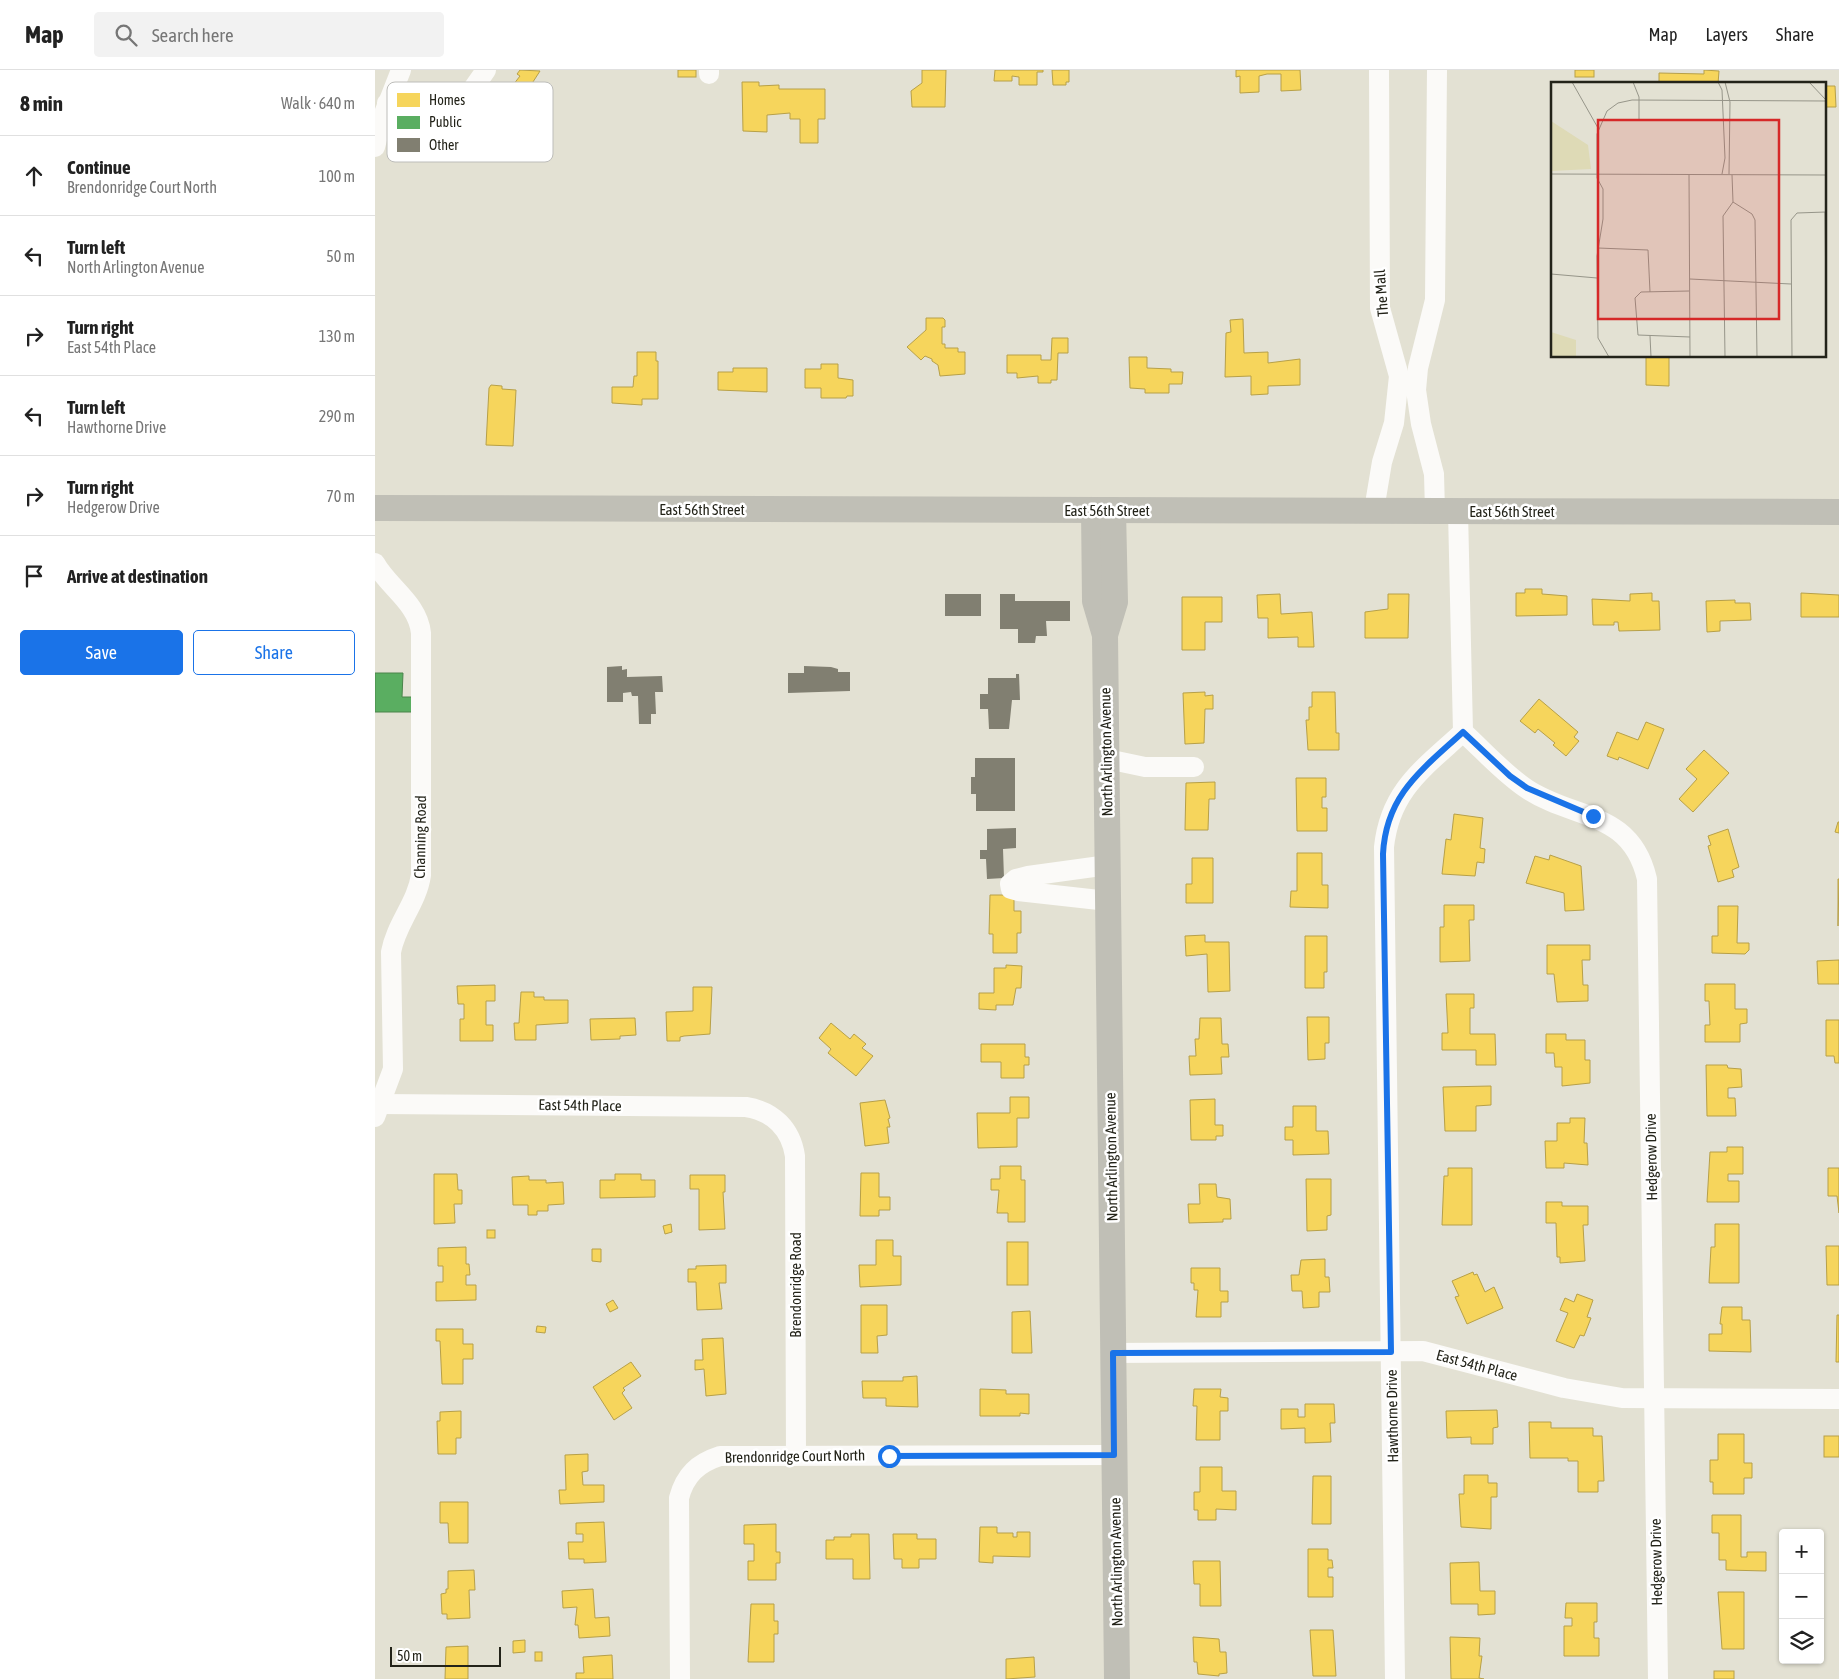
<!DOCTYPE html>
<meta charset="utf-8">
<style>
:root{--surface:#fff;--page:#f2f2f2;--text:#222;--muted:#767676;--line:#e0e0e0;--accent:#1a73e8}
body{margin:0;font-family:"Asap Condensed",sans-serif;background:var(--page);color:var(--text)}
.controls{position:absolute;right:15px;bottom:15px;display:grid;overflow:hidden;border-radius:5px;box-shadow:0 1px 4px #0004}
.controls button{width:45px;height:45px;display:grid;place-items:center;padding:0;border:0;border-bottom:1px solid var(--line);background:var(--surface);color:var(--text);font:25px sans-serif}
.scale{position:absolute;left:15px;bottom:12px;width:111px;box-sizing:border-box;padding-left:5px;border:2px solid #232319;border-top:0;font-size:14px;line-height:18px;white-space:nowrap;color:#232319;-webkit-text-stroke:4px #fff;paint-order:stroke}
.stop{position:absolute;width:15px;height:15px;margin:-11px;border:4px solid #1a73e8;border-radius:50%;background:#fff}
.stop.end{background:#1a73e8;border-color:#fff;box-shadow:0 1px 5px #0008}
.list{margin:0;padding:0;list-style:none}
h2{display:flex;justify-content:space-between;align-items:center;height:65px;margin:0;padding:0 20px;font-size:21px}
h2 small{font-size:16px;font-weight:400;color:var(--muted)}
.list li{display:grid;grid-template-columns:32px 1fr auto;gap:15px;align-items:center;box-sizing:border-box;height:80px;padding:0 20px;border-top:1px solid var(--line)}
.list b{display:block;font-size:19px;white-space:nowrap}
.list p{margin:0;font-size:16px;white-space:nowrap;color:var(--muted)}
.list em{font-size:16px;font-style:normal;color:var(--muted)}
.actions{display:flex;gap:10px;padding:15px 20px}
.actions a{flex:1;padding:11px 0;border:1px solid var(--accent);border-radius:5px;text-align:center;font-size:18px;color:var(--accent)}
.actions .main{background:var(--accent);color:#fff}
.icon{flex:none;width:28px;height:28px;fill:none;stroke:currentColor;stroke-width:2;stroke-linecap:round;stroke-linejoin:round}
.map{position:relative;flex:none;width:1464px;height:1609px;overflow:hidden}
header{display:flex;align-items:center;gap:30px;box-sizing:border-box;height:70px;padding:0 25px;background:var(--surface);border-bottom:1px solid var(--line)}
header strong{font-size:24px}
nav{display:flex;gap:28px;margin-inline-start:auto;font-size:18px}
.search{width:350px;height:45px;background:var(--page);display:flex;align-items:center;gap:12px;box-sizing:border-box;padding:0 18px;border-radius:5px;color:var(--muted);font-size:19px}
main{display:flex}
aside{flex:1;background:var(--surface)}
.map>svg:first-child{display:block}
.homes{fill:#f6d55c;stroke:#b7a048}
.public{fill:#5aae61;stroke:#4a844b}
.building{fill:#817f71}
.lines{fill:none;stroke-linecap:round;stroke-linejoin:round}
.minor{stroke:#fbfaf8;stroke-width:20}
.major{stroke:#c0bfb6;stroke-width:26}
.route{stroke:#1a73e8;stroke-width:6}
.labels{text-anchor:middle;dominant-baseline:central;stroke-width:5;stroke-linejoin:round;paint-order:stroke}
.street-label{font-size:15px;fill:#232319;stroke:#fff}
.inset-road{fill:none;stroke:#969589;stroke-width:1}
.view{fill:#d62828;fill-opacity:0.15;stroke:#d62828;stroke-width:2.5}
.inset-edge{fill:none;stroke:#232319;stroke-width:2.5}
.key{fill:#fff;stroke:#bdbdba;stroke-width:1}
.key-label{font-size:14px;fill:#232319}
</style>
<header>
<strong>Map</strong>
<div class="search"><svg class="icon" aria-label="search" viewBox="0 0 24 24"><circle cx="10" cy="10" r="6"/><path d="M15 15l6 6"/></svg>Search here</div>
<nav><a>Map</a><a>Layers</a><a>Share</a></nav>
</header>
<main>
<aside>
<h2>8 min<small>Walk · 640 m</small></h2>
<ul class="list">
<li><svg class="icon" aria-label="ahead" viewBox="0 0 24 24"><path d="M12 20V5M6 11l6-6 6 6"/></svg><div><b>Continue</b><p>Brendonridge Court North</p></div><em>100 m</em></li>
<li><svg class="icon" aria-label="left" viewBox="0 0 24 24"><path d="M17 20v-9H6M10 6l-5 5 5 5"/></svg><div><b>Turn left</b><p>North Arlington Avenue</p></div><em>50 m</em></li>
<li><svg class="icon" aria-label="right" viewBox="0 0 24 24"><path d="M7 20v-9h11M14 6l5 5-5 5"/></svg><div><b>Turn right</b><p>East 54th Place</p></div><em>130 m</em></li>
<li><svg class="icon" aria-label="left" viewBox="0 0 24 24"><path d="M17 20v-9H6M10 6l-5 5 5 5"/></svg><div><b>Turn left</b><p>Hawthorne Drive</p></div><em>290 m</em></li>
<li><svg class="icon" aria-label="right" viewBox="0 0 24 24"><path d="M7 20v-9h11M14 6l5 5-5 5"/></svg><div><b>Turn right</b><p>Hedgerow Drive</p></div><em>70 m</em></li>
<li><svg class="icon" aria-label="arrive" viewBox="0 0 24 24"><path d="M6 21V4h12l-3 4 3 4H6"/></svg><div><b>Arrive at destination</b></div></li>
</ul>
<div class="actions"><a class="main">Save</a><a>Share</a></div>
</aside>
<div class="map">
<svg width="1464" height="1609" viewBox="0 0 1464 1609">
<rect width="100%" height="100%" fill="#e3e1d3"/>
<g class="homes">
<path d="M145 0 165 1 156 15 155 20 160 24 158 28 160 29 154 38 156 40 148 52 143 48 134 61 121 53 124 49 119 46 130 30 128 28 145 6 142 4Z"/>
<rect x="303" y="0" width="18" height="7"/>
<path d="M547 0H571L570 37H537L536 21 547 13Z"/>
<path d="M620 0H668V2H662V15H644V7L637 6V11H619Z"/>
<path d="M677 0H694V12H691V15H678Z"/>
<path d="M861 0H925L926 20 906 21V4H892L884 6V22L865 23V6L861 7Z"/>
<rect x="1200" y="0" width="19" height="7"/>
<path d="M1329 0 1344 1 1343 14H1284V3L1329 4Z"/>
<path d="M367 12H384V16L404 15V19H450V49H443V73H425V49H415V43L392 45V62L368 61Z"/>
<path d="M1450 16H1460L1461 37H1450Z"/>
<path d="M551 248H568L570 250V257H567V274H570V278H583V282H590V304L565 306 563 295 557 291V289L550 286 546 290 532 277 551 260Z"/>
<path d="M868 249 869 283 893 282V293L925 289V315L893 316V324L876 325V306L850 307 851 263 856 262 855 250Z"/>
<path d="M677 268H693V283H683L682 310H676V313H663V306L642 308V303H632V285H666V290H676Z"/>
<path d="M262 282H281V291H283V329H267V335L237 333V317H258L259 306H262Z"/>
<path d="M1271 286H1294V316L1271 315Z"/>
<path d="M754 287H772V298L796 299V302H808L807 314H794V323H770V319L755 318Z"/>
<path d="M446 294H463V308L478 310V326H472L471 328H446V318H430V299H446Z"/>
<path d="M358 298H392V322L343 320V302H358Z"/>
<path d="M116 315 127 316V319L141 320 138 376 111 375 114 318Z"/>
<path d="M1150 519H1167V524L1192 526V545L1141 546V523H1150Z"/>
<path d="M1277 523V531H1284L1285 560 1244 561 1243 552H1239V555H1218L1217 529 1255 531V524Z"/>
<path d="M1426 523 1464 525V547H1426Z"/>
<path d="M905 524 906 544 937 542 939 577H923V567L893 568V548H883L882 525Z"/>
<path d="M1013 524H1034L1033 568H990V542L1013 539Z"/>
<path d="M807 527H847V552H830V580H807Z"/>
<path d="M1360 530V533H1375L1376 550 1345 551V561L1332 562 1331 531Z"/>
<path d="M830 622V626L838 625V639H830L829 673 810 674 808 623Z"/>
<path d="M937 622H960L961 663H964V680H933L931 650H934V637H937Z"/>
<path d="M1164 629 1203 662 1199 667 1204 671 1191 686 1178 675 1180 673 1163 659 1160 663 1145 651Z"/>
<path d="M1271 652 1289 659 1273 699 1244 687 1243 690 1232 686 1242 662 1263 670Z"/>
<path d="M1329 680 1354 703 1318 742 1304 729 1322 709 1311 699Z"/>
<path d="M921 708H951V727H947V738H952V761H922Z"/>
<path d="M840 712V729H834L833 760H810L811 713Z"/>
<path d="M1079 744 1108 748 1105 778 1110 779 1109 793 1102 792 1100 806 1067 804 1071 769 1076 770Z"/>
<path d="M1463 752H1464V763L1460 762Z"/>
<path d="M1353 759 1364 797 1357 800 1359 807 1343 812 1333 776 1336 775 1333 766Z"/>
<path d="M922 783H947V815H953V838L915 837 916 821H922Z"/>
<path d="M1175 785 1206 796 1209 840 1190 841 1189 823 1151 813 1160 786 1174 790Z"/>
<path d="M817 788H838V833H811V814H817Z"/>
<path d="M1463 809H1464L1463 856Z"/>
<path d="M615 825H639V841H646V863H642V883H618V864H614Z"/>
<path d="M1069 835H1099V850H1094L1095 891 1065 892V857H1069Z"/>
<path d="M1343 836H1363L1362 873H1374V880L1370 884 1337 883V866H1343Z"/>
<path d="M830 865V872H854L855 921 833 922 832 884 811 886 810 866Z"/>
<path d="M930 866H952V902H949V918H930Z"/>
<path d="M1172 875H1215V890H1207L1208 915H1213V931L1182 932 1179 904H1172Z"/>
<path d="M1464 890V914H1443L1442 891Z"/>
<path d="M631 895 647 896 646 918H641L638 935H621V940L604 939V923H619V898H631Z"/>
<path d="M1330 914H1360V939H1372V953L1365 954V972H1330V955H1335L1334 931H1330Z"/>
<path d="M120 915V931H111V955H118V971H85V949H89V934H83L82 916Z"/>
<path d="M318 917H337L335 964 309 966 305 967V971H292L291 942 318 941Z"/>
<path d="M146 922H159V927H169V930H193V953L161 955V970H140L139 953H144Z"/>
<path d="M1071 924H1099V938H1095V964H1120L1121 995H1101V980H1067V963H1073Z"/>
<path d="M932 947H954V973H950V989L933 990Z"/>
<path d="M260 948 261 965 245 966V969L216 970 215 949Z"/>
<path d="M825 948H846L847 974H853L854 987H846L847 1004 815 1005 814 986H821L820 969H824Z"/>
<path d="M1451 950H1464V993H1460L1459 986H1451Z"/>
<path d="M456 953 475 969 479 964 491 974 487 978 498 986 481 1006 453 983 456 979 444 968Z"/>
<path d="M1171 964H1191V970H1210V990H1215V1013L1187 1016V997H1180L1179 983H1171Z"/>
<path d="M606 974H650V987H654V995H649V1008H626V992H606Z"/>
<path d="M1331 995H1352L1353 998 1366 999 1367 1017 1353 1018V1028H1360L1361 1046H1332Z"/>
<path d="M1116 1016V1035L1101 1036V1061H1070L1068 1017Z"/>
<path d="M635 1027H654V1048H642V1077L603 1078 602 1043H635Z"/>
<path d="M840 1029V1055H848V1066H841V1070H816L815 1030Z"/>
<path d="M510 1030 515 1048 513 1049 515 1057H512L514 1073 490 1076 485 1033Z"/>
<path d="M918 1036H941V1061H953L954 1084 918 1085V1070H910V1057H918Z"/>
<path d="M1195 1048H1210L1209 1073H1212L1213 1095 1189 1093V1098H1171L1170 1071H1182V1053H1195Z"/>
<path d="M1352 1077H1368V1104H1353V1111H1364V1132H1332L1335 1082H1352Z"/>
<path d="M625 1096H646V1110H650V1152H633V1143H622L624 1120H616V1109H625Z"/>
<path d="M1073 1098H1097V1155H1067L1069 1106H1073Z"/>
<path d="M1453 1098H1464V1143L1462 1126H1453Z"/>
<path d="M486 1103H504V1127H515V1140H504V1146H485Z"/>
<path d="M59 1104H82L83 1120H87V1134H79L80 1153 59 1154Z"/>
<path d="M240 1104H266V1110H280V1127L225 1128V1110H240Z"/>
<path d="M315 1105H350V1122H348L350 1159 324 1160V1119H315Z"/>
<path d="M154 1106V1110H171V1113L188 1112 189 1134 173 1135V1141H162V1145H153V1135H138L137 1107Z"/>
<path d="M931 1109H956V1145L952 1146V1160L932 1161Z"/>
<path d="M824 1114H841L842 1127 855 1129 856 1149H848V1152L814 1153 813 1134H825Z"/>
<path d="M1171 1132H1187V1136H1213V1155H1208L1210 1191 1185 1193V1187H1182L1181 1153H1171Z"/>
<path d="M296 1154 297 1162 290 1164 288 1156Z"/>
<path d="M1340 1154H1364V1213H1334L1336 1177H1340Z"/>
<rect x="112" y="1160" width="8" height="8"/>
<path d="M501 1170H518V1186H526V1215L485 1217 484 1195H501Z"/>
<rect x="632" y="1172" width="21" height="43"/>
<path d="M1451 1176H1464V1215H1452Z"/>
<path d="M91 1177V1194H94L95 1205H91V1215H101V1230L61 1231V1212H68V1196H63V1178Z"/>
<path d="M217 1179H226V1192L217 1191Z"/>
<path d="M950 1189V1207H954L955 1222H944V1237L928 1238 927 1221H917L916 1205H924L926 1190Z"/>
<path d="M351 1195V1213H344L347 1239 322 1240 321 1212H313V1199H321V1196Z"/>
<path d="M816 1198H845V1221H853V1232H846V1247H821L823 1220H819V1213H816Z"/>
<path d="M1098 1202 1099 1205 1102 1204 1110 1222 1119 1217 1128 1238 1092 1254 1080 1227 1084 1226 1077 1211Z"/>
<path d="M1202 1224 1218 1230 1212 1247 1216 1248 1209 1266 1205 1265 1199 1278 1181 1271 1193 1243 1185 1240 1190 1228 1199 1232Z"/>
<path d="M238 1230 243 1238 235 1242 231 1234Z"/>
<path d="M486 1235H512V1265L502 1266 503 1283H486Z"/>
<path d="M1347 1237H1367V1250H1375L1376 1282 1334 1281V1264H1347V1254H1345Z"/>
<path d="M655 1241 657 1283H637V1242Z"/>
<path d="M1462 1245H1464V1292H1461Z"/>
<path d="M162 1256 171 1257 170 1263 161 1262Z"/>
<path d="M61 1259H88V1274H98V1289H88V1314H67L65 1271H61Z"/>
<path d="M348 1268 351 1324 331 1326 329 1299 320 1300V1290H328L327 1269Z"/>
<path d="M256 1292 266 1306 248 1318 250 1320 247 1323 257 1338 239 1350 218 1317Z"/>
<path d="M542 1306 543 1337 511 1336V1328H488L487 1311H528V1307Z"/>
<path d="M605 1319 631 1320V1324H654V1344L645 1343V1346H605Z"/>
<path d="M819 1319H846L845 1327 853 1328V1341H845V1370H821L822 1336H818Z"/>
<path d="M930 1334H959L960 1353H955L956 1372 930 1373V1358L906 1359V1339H923V1347H930Z"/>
<path d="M1122 1340 1123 1357 1118 1358V1374H1096V1367L1072 1368 1071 1341Z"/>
<path d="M86 1341V1368H81V1384H63L62 1351H65V1342Z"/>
<path d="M1154 1352H1176V1358H1218V1366H1227L1229 1411H1223V1422H1203V1391H1193V1388H1155Z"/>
<path d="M1343 1364H1369V1393H1377V1408H1369V1424H1338V1412H1335V1390H1343Z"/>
<rect x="1449" y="1366" width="15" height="21"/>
<path d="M213 1384V1401L207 1402 208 1415H229V1432L185 1434 184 1420H191L190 1385Z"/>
<path d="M825 1397H847V1421H861V1440L841 1439V1450H823V1440H819V1422H825Z"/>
<path d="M1089 1405H1113V1413H1122V1427H1116V1459L1086 1457 1084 1424H1089Z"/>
<path d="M938 1406H956V1454H937Z"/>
<path d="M65 1432H93V1473H74L73 1453H65Z"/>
<path d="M1337 1445H1366V1487H1372V1482H1391V1501L1351 1500V1490H1344V1463H1337Z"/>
<path d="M229 1452 231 1492 209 1493V1489H194L193 1472H208V1464H201V1453Z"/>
<path d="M401 1454V1482H405V1493H401V1510H373V1491H379V1474H369V1455Z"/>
<path d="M605 1457H622V1463H638V1467H642V1462H655V1487L618 1486V1493L604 1492Z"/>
<path d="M476 1464H494L495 1509H478V1489H451V1470H459V1467H476Z"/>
<path d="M518 1464H542V1469H561V1489H544V1498H527V1489H519Z"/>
<path d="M933 1479H953V1490H957L958 1498H953V1507H958V1527H933Z"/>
<path d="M818 1491H845L846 1536H825V1514H819Z"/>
<path d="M1104 1492 1105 1521H1120V1544L1103 1545V1534H1076L1075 1493Z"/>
<path d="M99 1500 100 1520H94L95 1548 72 1549V1544H67L66 1524 71 1523V1519H73V1501Z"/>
<path d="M218 1519 220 1548 234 1547 235 1566 204 1568 203 1555H200L202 1537 188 1538 187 1521Z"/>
<path d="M1343 1522H1369V1579H1347Z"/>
<path d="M1191 1533H1222V1552H1219V1568H1224V1586H1189V1556H1197V1548H1190Z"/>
<path d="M376 1534H399V1551H403V1564H399V1592H373Z"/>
<path d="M935 1560H958L961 1606H938Z"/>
<path d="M818 1567 844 1569 845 1582H851L852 1603 844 1604V1606L823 1604 822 1592H819Z"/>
<path d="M1075 1567 1105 1568 1104 1586H1107L1104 1608 1109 1609H1076Z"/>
<path d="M150 1570V1582L138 1583V1571Z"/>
<path d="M93 1576V1609H70L71 1577Z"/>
<rect x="160" y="1582" width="7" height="9"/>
<path d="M237 1585 238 1609H201V1603H209L208 1587Z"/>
<path d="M659 1587 660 1607 631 1609V1589Z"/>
<rect x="1339" y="1601" width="20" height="8"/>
</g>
<path class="public" d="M0 603H28L27 627H38V642H0Z"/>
<g class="building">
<rect x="570" y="524" width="36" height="22"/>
<path d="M625 524H640V531H695V551H671L672 566H661L660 573H643V559H625Z"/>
<path d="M247 596V600L252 599V607L287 606 288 622H280L281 644H276V654H264L263 626H257L256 622 248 623V632H232V597Z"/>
<path d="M429 596 456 597 463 599V602H475V621L413 623V603H429Z"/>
<path d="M641 604H644L645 630H637L634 659H614L613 639H605V624H613V608H641Z"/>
<path d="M600 688H640V741H601V724H596V707H600Z"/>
<path d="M641 758V778L628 779 629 808 612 809 611 789H605V780H612V759Z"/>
</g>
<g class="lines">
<g class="minor">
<path d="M334 4V0"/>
<path d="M12 33C66 71 79 46 111 0"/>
<path d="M0 77 8 46 26 0"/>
<path d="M999 440 1007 392 1019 353 1024 306 1005 238 1004 0"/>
<path d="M1060 441 1059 404 1046 354 1041 320 1043 298 1060 230 1062 0"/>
<path d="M1083 441 1088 662"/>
<path d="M0 493C13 517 43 533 46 563V805C42 833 21 854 16 882L18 999 0 1047"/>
<path d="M1088 662C1109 681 1128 703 1152 719 1199 750 1256 740 1272 809L1283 1609"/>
<path d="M732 689 770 697H819"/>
<path d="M733 795 653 806 641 809 635 814 636 819 643 821 733 831"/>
<path d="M5 1034 371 1037C398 1041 416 1059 420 1086L421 1386"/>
<path d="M738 1283 1048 1281 1189 1318 1247 1328 1464 1329"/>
<path d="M305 1609 304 1428C310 1405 323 1393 345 1386L739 1385"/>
<path d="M1020 1609 1009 777C1015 720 1049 698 1088 662"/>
</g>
<g class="major">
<path d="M0 438 1464 442"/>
<path d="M719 440 720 531 730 565 742 1609"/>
<path d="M730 565 740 532 738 440"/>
</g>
</g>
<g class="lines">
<path class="route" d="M514 1386 739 1385 738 1283 1016 1282 1008 784C1011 724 1048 699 1088 662L1135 706 1152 718 1218 746"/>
</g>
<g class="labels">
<g class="street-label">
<text transform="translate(1006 223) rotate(-94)">The Mall</text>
<text x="327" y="439">East 56th Street</text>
<text x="732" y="440">East 56th Street</text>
<text x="1137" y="441">East 56th Street</text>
<text transform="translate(731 682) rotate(-91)">North Arlington Avenue</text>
<text transform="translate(45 767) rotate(-89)">Channing Road</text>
<text transform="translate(205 1035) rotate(1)">East 54th Place</text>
<text transform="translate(736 1087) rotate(-91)">North Arlington Avenue</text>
<text transform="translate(1276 1087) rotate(-91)">Hedgerow Drive</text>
<text transform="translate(420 1215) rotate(-90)">Brendonridge Road</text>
<text transform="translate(1102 1295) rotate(15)">East 54th Place</text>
<text transform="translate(1017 1346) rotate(-91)">Hawthorne Drive</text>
<text transform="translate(420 1386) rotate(-1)">Brendonridge Court North</text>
<text transform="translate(741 1492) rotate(-91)">North Arlington Avenue</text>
<text transform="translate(1281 1492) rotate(-91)">Hedgerow Drive</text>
</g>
</g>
<g transform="translate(1176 12)">
<rect width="275" height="275" fill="#e3e1d3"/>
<path d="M0 39 37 63 40 87 0 89ZM0 250 25 258V275H0Z" fill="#dedab6"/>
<path class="inset-road" d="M21 0 47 46M82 0 88 15V38M167 0 171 8 174 76 171 92M174 0 179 20 178 92M258 0 275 18M0 92 275 93M138 92 139 275M181 93 182 120M182 120 201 132 204 138 206 275M274 130 275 218M47 166 97 168 99 210M0 192 46 196M139 197 240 202M138 209 90 210 84 216 87 253 139 255M99 254 100 275M58 275 47 256 46 174 52 137V107L46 96V52L56 29 67 21 81 18 275 19M174 275 172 134 182 120M241 275 240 138 246 131 275 130"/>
<path class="view" d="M47 38H228V237H47Z"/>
<rect width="275" height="275" class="inset-edge"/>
</g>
<rect x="12" y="12" width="166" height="80" rx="8" class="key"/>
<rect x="22" y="23" width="23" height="14" fill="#f6d55c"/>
<rect x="22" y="46" width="23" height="13" fill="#5aae61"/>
<rect x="22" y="68" width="23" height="14" fill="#817f71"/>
<g class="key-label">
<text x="54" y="35">Homes</text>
<text x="54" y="57">Public</text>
<text x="54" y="80">Other</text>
</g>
</svg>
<div class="controls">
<button>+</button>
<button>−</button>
<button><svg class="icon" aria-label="layers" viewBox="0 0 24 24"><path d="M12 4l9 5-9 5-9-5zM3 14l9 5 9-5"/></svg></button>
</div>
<div class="scale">50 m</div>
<div class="stop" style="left:514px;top:1386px"></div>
<div class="stop end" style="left:1218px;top:746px"></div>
</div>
</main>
